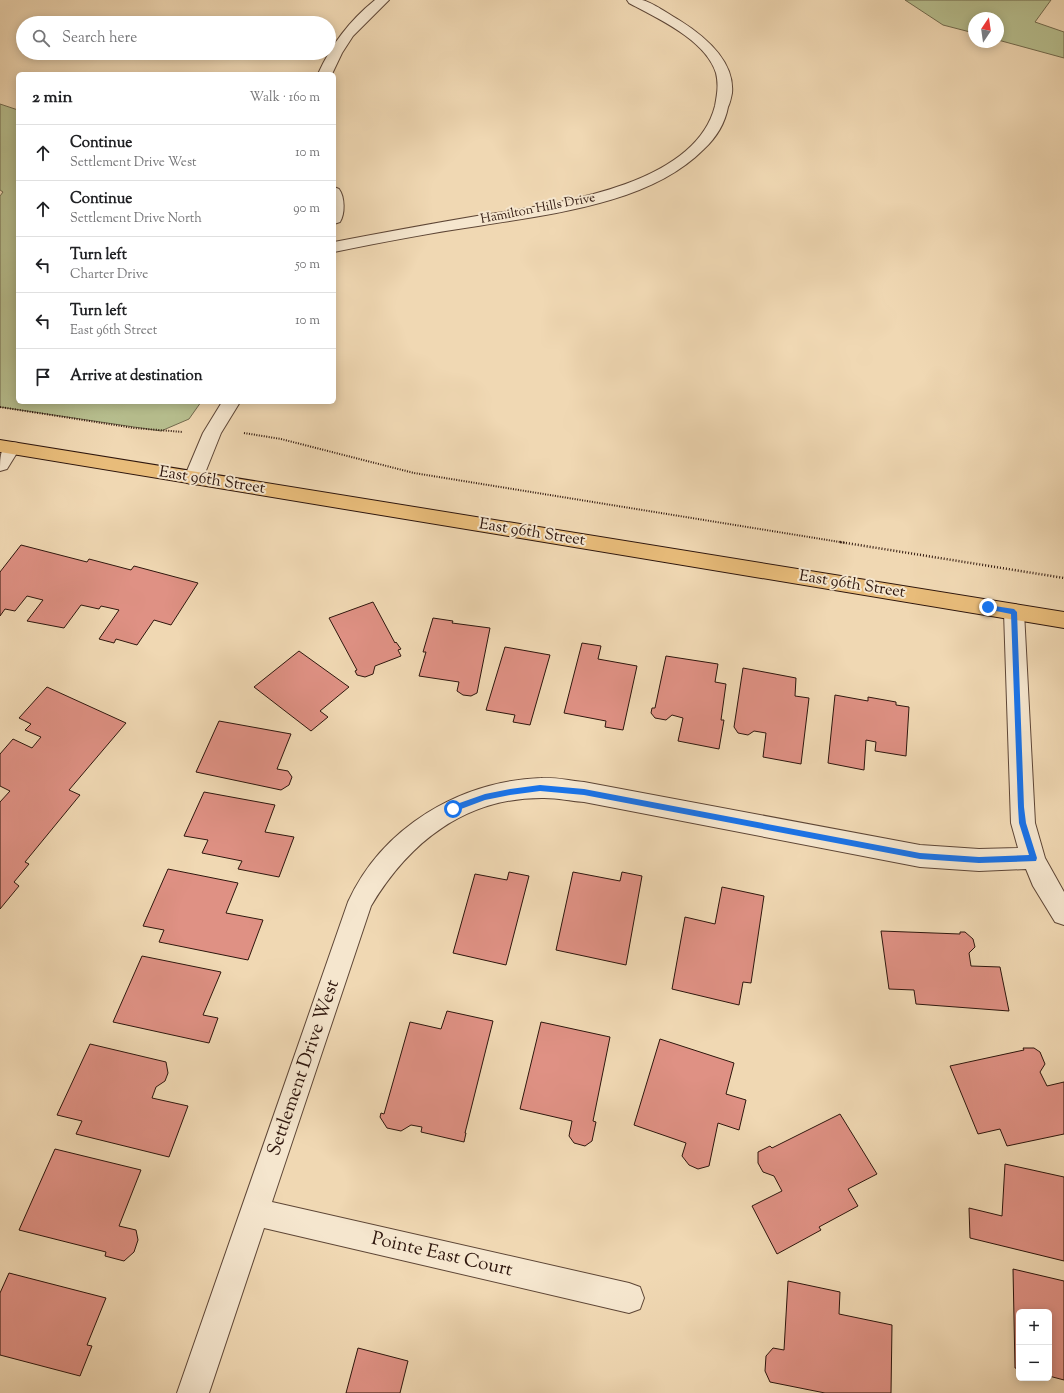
<!DOCTYPE html>
<meta charset="utf-8">
<style>
:root{--surface:#fff;--page:#f2f2f2;--text:#202124;--muted:#757577;--line:#e0e0e0}
body{margin:0;font-family:"Sorts Mill Goudy",serif;background:var(--page);color:var(--text)}
.controls{position:absolute;right:12px;bottom:12px;display:grid;overflow:hidden;border-radius:6px;box-shadow:0 2px 10px #0003}
.controls button{width:36px;height:36px;display:grid;place-items:center;padding:0;border:0;border-bottom:1px solid var(--line);background:var(--surface);color:var(--text);font:20px sans-serif}
.compass{position:absolute;left:968px;top:12px;width:36px;height:36px;border-radius:50%;background:var(--surface);box-shadow:0 2px 10px #0003;rotate:13deg}
.stop{position:absolute;width:12px;height:12px;margin:-9px;border:3px solid #1a73e8;border-radius:50%;background:#fff}
.stop.end{background:#1a73e8;border-color:#fff;box-shadow:0 1px 4px #0008}
.list{margin:0;padding:0;list-style:none}
h2{display:flex;justify-content:space-between;align-items:center;height:52px;margin:0;padding:0 16px;font-size:17px}
h2 small{font-size:13px;font-weight:400;color:var(--muted)}
.list li{display:grid;grid-template-columns:26px 1fr auto;gap:12px;align-items:center;box-sizing:border-box;height:56px;padding:0 16px;border-top:1px solid var(--line)}
.list b{display:block;font-size:15px;white-space:nowrap}
.list p{margin:0;font-size:13px;white-space:nowrap;color:var(--muted)}
.list em{font-size:13px;font-style:normal;color:var(--muted)}
.icon{flex:none;width:22px;height:22px;fill:none;stroke:currentColor;stroke-width:2;stroke-linecap:round;stroke-linejoin:round}
.map{position:relative;flex:none;width:1064px;height:1393px;overflow:hidden}
.search{position:absolute;background:var(--surface);box-shadow:0 2px 10px #0003;left:16px;top:16px;width:320px;height:44px;display:flex;align-items:center;gap:10px;box-sizing:border-box;padding:0 14px;border-radius:22px;color:var(--muted);font-size:15px}
.panel{position:absolute;background:var(--surface);box-shadow:0 2px 10px #0003;left:16px;top:72px;width:320px;height:332px;border-radius:6px}
.map>svg:first-child{display:block}
.green{fill:#b7bf8f;stroke:#726a4e}
.building{fill:#df9184;stroke:#2e160d}
.lines{fill:none;stroke-linecap:round;stroke-linejoin:round}
.minor-casing{stroke:#5e4636;stroke-width:2}
.primary-casing{stroke:#2e160d;stroke-width:2}
.path-far1{stroke:#2e160d;stroke-width:2;stroke-dasharray:1 1.5;stroke-linecap:butt}
.path{stroke:#2e160d;stroke-width:2.5;stroke-dasharray:1 2;stroke-linecap:butt}
.minor{fill:#f5e6ce;fill-rule:evenodd}
.primary{fill:#e8bc7a;fill-rule:evenodd}
.route{fill:#1a73e8}
.labels{text-anchor:middle;dominant-baseline:central;stroke-width:4;stroke-linejoin:round;paint-order:stroke}
.far-street-label{font-size:13px;fill:#2e160d;stroke:#f5e6ce}
.street-label{font-size:16px;fill:#2e160d;stroke:#f5e6ce}
.near-street-label{font-size:19px;fill:#2e160d;stroke:#f5e6ce}
</style>
<div class="map">
<svg width="1064" height="1393" viewBox="0 0 1064 1393">
<rect width="100%" height="100%" fill="#f0d8b3"/>
<filter id="stains"><feTurbulence type="fractalNoise" baseFrequency=".005" numOctaves="4"/><feColorMatrix values="0 0 0 0 .2 0 0 0 0 .09 0 0 0 0 .02 0 0 0 .5 -.17"/></filter>
<radialGradient id="worn" r=".72"><stop offset=".6" stop-color="#630" stop-opacity="0"/><stop offset="1" stop-color="#630" stop-opacity=".3"/></radialGradient>
<g class="green">
<path d="M905 0H1051L1035 22 1064 32V58L998 40V18H974V33L943 25Z"/>
<path d="M0 104 18 110V402H201L189 419 161 431 0 407V196L3 192 0 190Z"/>
</g>
<g class="building">
<path d="M21 545 87 562 89 559 131 570 134 566 198 583 171 625 154 620 137 645 116 639 114 643 99 639 119 610 101 606 99 609 81 605 64 628 27 621 43 600 27 596 15 611 5 609 0 616V572Z"/>
<path d="M373 602 395 643 396 642 401 649 398 650 401 656 375 666 373 674 365 677 357 675 355 671 357 670 329 618Z"/>
<path d="M433 618 453 621 452 623 490 628 477 693 471 696 463 695 457 691 459 682 419 676 426 652H423Z"/>
<path d="M582 643 601 646 598 659 637 666 623 730 605 727 606 721 564 713Z"/>
<path d="M505 647 550 655 530 725 513 722 515 715 486 710Z"/>
<path d="M299 651 349 687 320 711 328 717 311 731 254 687Z"/>
<path d="M666 656 718 664 715 682 726 684 721 720H724L719 749 678 741 683 718 672 715 666 720 655 718 651 713 652 708H655Z"/>
<path d="M743 668 796 678 795 696 809 698 801 764 763 757 766 733 754 731 748 735 738 733 734 727Z"/>
<path d="M47 687 126 723 69 790 80 795 25 862 29 864 14 882 19 886 0 909V802L10 791 0 786V754L13 739 32 748 41 737 25 730 31 724 19 718Z"/>
<path d="M835 695 868 701V697L896 702V705L909 707 906 756 875 751 876 742 866 740 864 770 828 763Z"/>
<path d="M219 721 291 734 277 769 288 771 292 777 289 785 281 790 196 772Z"/>
<path d="M204 792 275 805 265 832 294 837 279 877 238 869 242 861 202 853 208 840 184 836Z"/>
<path d="M168 869 238 883 226 913 263 920 248 960 159 942 164 930 143 926Z"/>
<path d="M509 872 529 876 506 965 453 953 475 874 507 880Z"/>
<path d="M573 872 620 881 622 872 642 876 626 965 556 950Z"/>
<path d="M722 887 764 896 751 983 743 982 739 1005 672 989 685 917 715 924Z"/>
<path d="M881 931 960 934V932H965L973 939 975 947 969 953 971 966 1000 967 1009 1011 916 1004 914 990 889 989Z"/>
<path d="M142 956 221 972 203 1015 218 1018 209 1043 113 1022Z"/>
<path d="M447 1011 493 1021 465 1133H466L464 1142 421 1132 422 1127 411 1125 401 1131 387 1128 380 1117 381 1113 384 1114 410 1022 441 1029Z"/>
<path d="M541 1022 610 1037 593 1121 596 1122 592 1141 585 1146 574 1143 569 1136 572 1121 520 1109Z"/>
<path d="M660 1039 734 1063 726 1094 746 1100 739 1130 718 1123 709 1166 698 1169 689 1165 682 1156 686 1143 634 1125Z"/>
<path d="M90 1044 166 1062 168 1073 165 1081 156 1087 152 1098 188 1106 169 1157 76 1134 82 1121 57 1115Z"/>
<path d="M1023 1048H1034L1040 1052 1045 1064 1040 1072 1047 1086 1064 1082V1134L1007 1146 1000 1129 978 1134 950 1066 1024 1050Z"/>
<path d="M840 1114 877 1174 848 1189 858 1206 819 1227 821 1230 777 1254 752 1206 782 1191 774 1176 763 1172 758 1163V1152L770 1146 772 1148Z"/>
<path d="M55 1149 141 1170 119 1226 136 1230 138 1240 134 1252 124 1261 105 1256 106 1252 19 1230Z"/>
<path d="M1005 1164 1064 1177V1261L970 1238 969 1208 1002 1216Z"/>
<path d="M1013 1269 1064 1281V1380L1049 1376V1312H1019V1369L1015 1368Z"/>
<path d="M9 1273 106 1298 87 1345 92 1346 80 1376 0 1355V1293Z"/>
<path d="M788 1281 840 1292 839 1314 892 1325 891 1393H825L770 1382 765 1371 766 1356 773 1348 784 1350Z"/>
<path d="M358 1348 408 1361 400 1393H346Z"/>
</g>
<g class="lines">
<defs>
<g id="minor">
<path d="M375 0H389L353 36 342 53 332 74H318C331 45 350 20 375 0Z"/>
<path d="M627 0C631 0 637 0 642 0 652 2 670 15 679 20 703 35 735 60 732 93 731 98 730 103 728 107 725 123 716 138 704 149 650 204 550 214 478 226 430 233 382 242 334 252V242C381 233 429 224 477 216 546 205 694 189 715 106 717 95 719 85 716 73 706 40 657 18 629 3Z"/>
<path d="M334 187 339 189C345 197 345 214 340 222L334 224Z"/>
<path d="M222 402H240L221 433 201 483 194 485 187 483 184 478 203 433Z"/>
<path d="M11 442 18 443 20 448 7 469 0 471C0 458 0 446 11 442Z"/>
<path d="M1014 604 1021 606 1024 612 1035 823 1045 858 1064 892V925L1055 922 1033 886 1026 869 979 871 920 867 584 802C571 801 558 798 544 798 466 797 409 842 371 906L272 1202 629 1283 640 1287 644 1298 640 1309 629 1313 264 1228 209 1393H177L348 902C382 827 460 781 541 778 556 777 570 781 584 782L920 845 979 849 1018 848 1011 823 1004 612 1007 606Z"/>
</g>
<path id="primary" d="M0 440 1064 612V628L0 452Z"/>
</defs>
<use href="#minor" class="minor-casing"/>
<use href="#primary" class="primary-casing"/>
<g class="path-far1">
<path d="M0 407 134 428 183 432"/>
<path d="M244 433 281 439 414 473 846 543"/>
</g>
<path class="path" d="M840 542 1064 578"/>
<use href="#minor" class="minor"/>
<use href="#primary" class="primary"/>
</g>
<path class="route" d="M988 605 1014 609 1017 612 1024 807 1026 823 1037 858 1036 861 979 863 920 859 584 795 540 791 510 795 485 800 453 812 450 809 451 806 485 794 510 789 540 785 584 789 920 853 979 857 1029 855 1019 823 1018 807 1011 614 986 609V606Z"/>
<g class="labels">
<g class="far-street-label">
<text transform="translate(538 209) rotate(-11)">Hamilton Hills Drive</text>
</g>
<g class="street-label">
<text transform="translate(212 481) rotate(9)">East 96th Street</text>
<text transform="translate(532 533) rotate(9)">East 96th Street</text>
<text transform="translate(852 585) rotate(9)">East 96th Street</text>
</g>
<g class="near-street-label">
<text transform="translate(304 1068) rotate(-71)">Settlement Drive West</text>
<text transform="translate(442 1255) rotate(13)">Pointe East Court</text>
</g>
</g>
<rect width="100%" height="100%" filter="url(#stains)"/>
<rect width="100%" height="100%" fill="url(#worn)"/>
</svg>
<div class="controls">
<button>+</button>
<button>−</button>
</div>
<svg class="compass" viewBox="-18 -18 36 36"><path d="M0-13l5 13h-10z" fill="#e53935"/><path d="M0 13l5-13h-10z" fill="#757577"/></svg>
<div class="stop" style="left:453px;top:809px"></div>
<div class="stop end" style="left:988px;top:607px"></div>
<div class="search"><svg class="icon" aria-label="search" viewBox="0 0 24 24"><circle cx="10" cy="10" r="6"/><path d="M15 15l6 6"/></svg>Search here</div>
<section class="panel">
<h2>2 min<small>Walk · 160 m</small></h2>
<ul class="list">
<li><svg class="icon" aria-label="ahead" viewBox="0 0 24 24"><path d="M12 20V5M6 11l6-6 6 6"/></svg><div><b>Continue</b><p>Settlement Drive West</p></div><em>10 m</em></li>
<li><svg class="icon" aria-label="ahead" viewBox="0 0 24 24"><path d="M12 20V5M6 11l6-6 6 6"/></svg><div><b>Continue</b><p>Settlement Drive North</p></div><em>90 m</em></li>
<li><svg class="icon" aria-label="left" viewBox="0 0 24 24"><path d="M17 20v-9H6M10 6l-5 5 5 5"/></svg><div><b>Turn left</b><p>Charter Drive</p></div><em>50 m</em></li>
<li><svg class="icon" aria-label="left" viewBox="0 0 24 24"><path d="M17 20v-9H6M10 6l-5 5 5 5"/></svg><div><b>Turn left</b><p>East 96th Street</p></div><em>10 m</em></li>
<li><svg class="icon" aria-label="arrive" viewBox="0 0 24 24"><path d="M6 21V4h12l-3 4 3 4H6"/></svg><div><b>Arrive at destination</b></div></li>
</ul>
</section>
</div>
